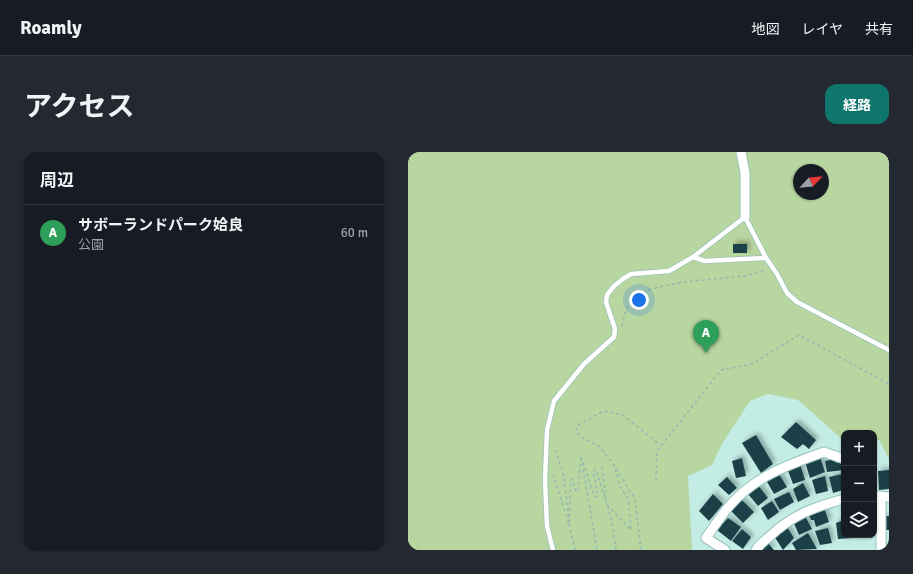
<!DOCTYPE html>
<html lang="ja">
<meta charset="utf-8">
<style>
:root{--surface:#171b24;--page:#242831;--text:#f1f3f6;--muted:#9ea1a6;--line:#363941;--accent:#0f766e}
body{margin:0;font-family:Signika,"Noto Sans JP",sans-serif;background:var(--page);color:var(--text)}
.controls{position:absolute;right:12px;bottom:12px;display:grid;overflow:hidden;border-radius:8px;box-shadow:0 1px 3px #0004}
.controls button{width:36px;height:36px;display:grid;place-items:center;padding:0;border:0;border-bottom:1px solid var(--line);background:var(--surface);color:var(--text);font:20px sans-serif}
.compass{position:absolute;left:385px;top:12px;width:36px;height:36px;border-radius:50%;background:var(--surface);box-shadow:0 1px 3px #0004;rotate:64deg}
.you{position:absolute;left:231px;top:148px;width:14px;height:14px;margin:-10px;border:3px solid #fff;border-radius:50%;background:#1a73e8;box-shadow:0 0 0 6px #1a73e833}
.badge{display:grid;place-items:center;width:26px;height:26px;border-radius:50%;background:var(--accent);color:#fff;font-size:13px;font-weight:700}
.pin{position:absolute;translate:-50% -33px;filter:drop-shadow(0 1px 2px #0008)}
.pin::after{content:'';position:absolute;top:21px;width:14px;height:12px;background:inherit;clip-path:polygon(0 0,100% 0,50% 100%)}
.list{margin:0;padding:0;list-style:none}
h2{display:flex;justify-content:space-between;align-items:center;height:52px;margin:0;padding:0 16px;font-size:17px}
h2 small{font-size:13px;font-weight:400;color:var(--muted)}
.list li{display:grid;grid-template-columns:26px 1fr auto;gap:12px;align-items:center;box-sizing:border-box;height:56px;padding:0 16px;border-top:1px solid var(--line)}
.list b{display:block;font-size:15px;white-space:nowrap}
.list p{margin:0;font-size:13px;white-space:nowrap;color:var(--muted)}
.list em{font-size:13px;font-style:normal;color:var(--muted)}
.icon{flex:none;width:22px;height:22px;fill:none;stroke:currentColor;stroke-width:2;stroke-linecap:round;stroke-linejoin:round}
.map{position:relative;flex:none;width:481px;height:398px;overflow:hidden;border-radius:12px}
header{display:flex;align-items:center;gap:24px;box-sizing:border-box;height:56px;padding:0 20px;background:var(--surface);border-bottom:1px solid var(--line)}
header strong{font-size:19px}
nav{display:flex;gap:22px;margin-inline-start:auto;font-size:14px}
.intro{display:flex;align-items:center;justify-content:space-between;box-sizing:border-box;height:96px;padding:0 24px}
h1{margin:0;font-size:28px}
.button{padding:10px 18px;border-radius:12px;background:var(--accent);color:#fff;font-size:14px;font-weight:700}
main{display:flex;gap:24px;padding:0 24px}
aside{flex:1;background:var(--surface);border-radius:12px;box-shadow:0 1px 3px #0004}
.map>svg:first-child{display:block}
.green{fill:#b8d69f;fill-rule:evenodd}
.building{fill:#1b4147;filter:url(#shadow)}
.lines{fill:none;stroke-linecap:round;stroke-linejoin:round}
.service-casing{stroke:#9ac2bb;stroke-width:6}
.minor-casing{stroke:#9ac2bb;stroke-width:11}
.path{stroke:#96b8b2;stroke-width:1.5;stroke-dasharray:3 3;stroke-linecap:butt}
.service{stroke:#fff;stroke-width:4.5}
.minor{stroke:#fff;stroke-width:9}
</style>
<header>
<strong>Roamly</strong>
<nav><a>地図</a><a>レイヤ</a><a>共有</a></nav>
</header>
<div class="intro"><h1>アクセス</h1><a class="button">経路</a></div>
<main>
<aside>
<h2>周辺<small></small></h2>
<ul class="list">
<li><span class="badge" style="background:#2e9e5b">A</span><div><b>サボーランドパーク姶良</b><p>公園</p></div><em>60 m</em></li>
</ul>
</aside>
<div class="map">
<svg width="481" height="398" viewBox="0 0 481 398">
<defs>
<filter id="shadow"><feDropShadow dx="3" dy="-3" stdDeviation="2" flood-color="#0004"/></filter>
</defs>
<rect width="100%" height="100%" fill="#c3ece5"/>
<path class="green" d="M0 0H481V307L471 288H466V281H436L435 288 390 248 360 242 342 249 314 292 304 313 280 324 284 398H0ZM391 18H415V42H391Z"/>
<g class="building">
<rect x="325" y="92" width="14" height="9"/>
<path d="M388 270 408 288 401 297 395 292 389 297 373 285Z"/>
<path d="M348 283 365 312 353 321 334 291Z"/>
<path d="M412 305 417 320 402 326 397 310Z"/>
<path d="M334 306 338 324 328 326 324 309Z"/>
<path d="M427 307 428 311 436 310V318L419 320 417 309Z"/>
<path d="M392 312 397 328 385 332 379 316Z"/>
<path d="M481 318V337L471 338 470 319Z"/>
<path d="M371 322 379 335 366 342 358 328Z"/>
<path d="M434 322 435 338 425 341 421 325Z"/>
<path d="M417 324 420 339 408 342 404 328Z"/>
<path d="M319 325 329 336 321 343 310 333Z"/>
<path d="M395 331 402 344 390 350 385 337Z"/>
<path d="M350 333 360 346 350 354 340 342Z"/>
<path d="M381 340 386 350 372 358 366 347Z"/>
<path d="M305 342 315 352 301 369 291 359Z"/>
<path d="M334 348 346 360 335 371 323 359Z"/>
<path d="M364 349 371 360 360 368 353 356Z"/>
<path d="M416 356 421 370 408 375 406 368H403L400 361Z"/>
<path d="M397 364 404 377 391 383 385 369Z"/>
<rect x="477" y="364" width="4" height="14"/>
<path d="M320 366 333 375 323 389 309 378Z"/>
<path d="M436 368V383H443V386L430 387 428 371Z"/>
<path d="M379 375 386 386 375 398 366 384Z"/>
<path d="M420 376 424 391 412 393 407 379Z"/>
<path d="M334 377 343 385 335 397 324 389Z"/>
<path d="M400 381 409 397 388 398 384 391Z"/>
<path d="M360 391 366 398H353Z"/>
</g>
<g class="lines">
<defs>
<g id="service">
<path d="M285 105 297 109 358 106"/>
<path d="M145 398 139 374 137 328 139 278 146 249 176 212 206 185 207 177 198 150 199 143 206 134 215 127 223 122 261 119 285 105 337 65 358 106 369 122 379 141 389 150 481 198"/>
</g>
<g id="minor">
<path d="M333 0 337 21V65"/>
<path d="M466 344 481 345"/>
<path d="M317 398 298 386C305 376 311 367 318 358 343 326 379 313 416 300L436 307"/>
<path d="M348 398C351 393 356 389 361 385 384 363 406 355 436 347"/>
<path d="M473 398V344"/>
</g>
</defs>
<use href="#service" class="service-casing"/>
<use href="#minor" class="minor-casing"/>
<g class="path">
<path d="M214 174C216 167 218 157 221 151 234 128 316 128 341 123 346 122 351 120 356 118L358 119"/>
<path d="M147 298 155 320 161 367"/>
<path d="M175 310 187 345 190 344 185 319 188 317 204 369 208 398"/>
<path d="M194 315 198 348"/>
<path d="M145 322 161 372 163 327 165 329 168 340 170 338 173 304 189 398"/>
<path d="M248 328 249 299 313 218 344 212 391 183 481 232"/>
<path d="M199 353 223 378 220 347 211 333 207 314"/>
<path d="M161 372 167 398"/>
<path d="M233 398 227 347 206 313 191 294 171 284 168 277 170 273 196 259 215 263 252 293"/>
</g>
<use href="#service" class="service"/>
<use href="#minor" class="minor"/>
</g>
</svg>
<div class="controls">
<button>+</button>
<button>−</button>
<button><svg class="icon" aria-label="layers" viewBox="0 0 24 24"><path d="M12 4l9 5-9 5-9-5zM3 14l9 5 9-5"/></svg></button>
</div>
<svg class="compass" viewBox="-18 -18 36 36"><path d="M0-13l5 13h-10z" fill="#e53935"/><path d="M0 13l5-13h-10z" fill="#9ea1a6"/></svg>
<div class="you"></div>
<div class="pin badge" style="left:298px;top:201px;background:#2e9e5b">A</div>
</div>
</main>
